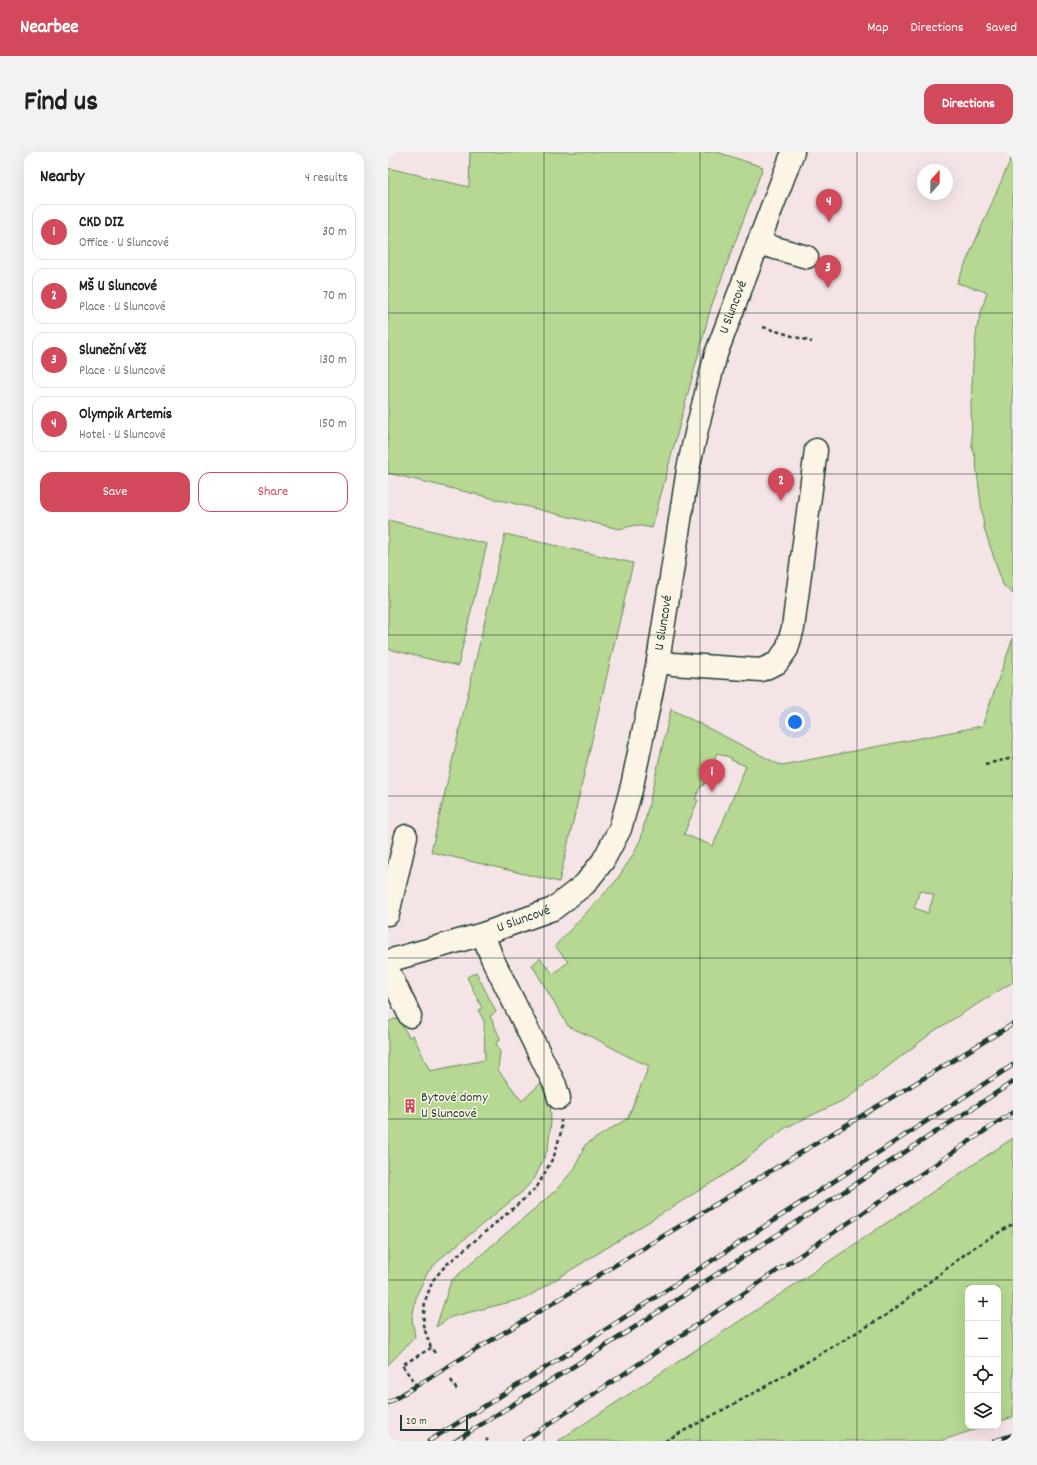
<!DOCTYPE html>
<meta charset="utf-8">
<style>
:root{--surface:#fff;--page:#f2f2f2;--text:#202124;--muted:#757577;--line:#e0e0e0;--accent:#d1495b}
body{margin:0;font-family:Dekko,sans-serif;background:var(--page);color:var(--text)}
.controls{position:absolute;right:12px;bottom:12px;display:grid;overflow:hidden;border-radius:8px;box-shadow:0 4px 16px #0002}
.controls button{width:36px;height:36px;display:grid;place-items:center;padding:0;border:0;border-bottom:1px solid var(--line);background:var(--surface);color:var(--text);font:20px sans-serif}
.compass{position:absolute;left:529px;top:12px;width:36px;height:36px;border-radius:50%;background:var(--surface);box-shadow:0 4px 16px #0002;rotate:21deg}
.scale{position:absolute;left:12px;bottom:10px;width:68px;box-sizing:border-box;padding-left:4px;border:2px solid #1f3d34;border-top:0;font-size:11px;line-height:14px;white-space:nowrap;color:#1f3d34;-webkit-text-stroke:3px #fcf5e5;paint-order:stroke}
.you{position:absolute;left:407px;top:570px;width:14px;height:14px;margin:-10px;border:3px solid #fff;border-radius:50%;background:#1a73e8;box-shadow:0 0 0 6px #1a73e833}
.badge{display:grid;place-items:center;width:26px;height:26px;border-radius:50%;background:var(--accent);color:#fff;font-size:13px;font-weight:700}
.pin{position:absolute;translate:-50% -33px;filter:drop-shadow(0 1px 2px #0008)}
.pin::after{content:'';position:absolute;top:21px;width:14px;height:12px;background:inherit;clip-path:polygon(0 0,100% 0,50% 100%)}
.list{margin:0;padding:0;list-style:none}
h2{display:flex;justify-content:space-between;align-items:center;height:52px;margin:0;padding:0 16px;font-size:17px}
h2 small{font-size:13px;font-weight:400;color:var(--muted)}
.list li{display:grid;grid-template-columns:26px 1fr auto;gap:12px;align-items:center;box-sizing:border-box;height:56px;margin:0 8px 8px;padding:0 8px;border:1px solid var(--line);border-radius:12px}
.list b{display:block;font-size:15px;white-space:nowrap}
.list p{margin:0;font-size:13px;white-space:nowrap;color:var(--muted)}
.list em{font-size:13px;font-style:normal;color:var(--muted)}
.actions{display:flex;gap:8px;padding:12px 16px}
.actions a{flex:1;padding:9px 0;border:1px solid var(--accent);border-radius:12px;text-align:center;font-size:14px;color:var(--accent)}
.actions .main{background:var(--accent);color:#fff}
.icon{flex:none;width:22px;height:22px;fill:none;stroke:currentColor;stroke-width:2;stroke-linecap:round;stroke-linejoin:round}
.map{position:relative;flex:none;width:625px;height:1289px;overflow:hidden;border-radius:12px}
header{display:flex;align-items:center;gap:24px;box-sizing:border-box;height:56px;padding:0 20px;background:var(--accent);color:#fff}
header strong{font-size:19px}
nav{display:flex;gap:22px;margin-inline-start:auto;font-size:14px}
.intro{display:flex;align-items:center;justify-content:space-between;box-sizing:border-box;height:96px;padding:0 24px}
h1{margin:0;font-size:28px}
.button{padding:10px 18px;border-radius:12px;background:var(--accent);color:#fff;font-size:14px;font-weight:700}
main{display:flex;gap:24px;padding:0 24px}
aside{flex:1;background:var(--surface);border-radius:12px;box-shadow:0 4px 16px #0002}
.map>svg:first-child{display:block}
.green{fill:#b6d892;stroke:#6a8a63;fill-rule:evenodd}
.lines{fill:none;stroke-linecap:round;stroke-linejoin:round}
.minor-casing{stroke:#1f3d34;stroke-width:25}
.path{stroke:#1f3d34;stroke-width:2.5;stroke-dasharray:4 3;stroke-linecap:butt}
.minor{stroke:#fcf5e5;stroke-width:22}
.rail-casing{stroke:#1f3d34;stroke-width:4.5}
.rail{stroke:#fcf5e5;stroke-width:3;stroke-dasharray:9;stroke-linecap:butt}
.grid{fill:none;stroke:#1f3d34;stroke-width:1;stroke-opacity:0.55}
.labels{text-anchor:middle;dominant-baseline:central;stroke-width:3;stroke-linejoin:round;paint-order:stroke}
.street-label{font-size:14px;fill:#1f3d34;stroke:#fcf5e5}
.poi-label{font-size:14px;fill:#1f3d34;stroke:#fcf5e5;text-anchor:start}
</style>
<header>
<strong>Nearbee</strong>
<nav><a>Map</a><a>Directions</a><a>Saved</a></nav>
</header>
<div class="intro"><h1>Find us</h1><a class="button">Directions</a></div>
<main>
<aside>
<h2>Nearby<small>4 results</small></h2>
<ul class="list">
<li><span class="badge">1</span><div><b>CKD DIZ</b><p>Office · U Sluncové</p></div><em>30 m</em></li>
<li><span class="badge">2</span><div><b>MŠ U Sluncové</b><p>Place · U Sluncové</p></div><em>70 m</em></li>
<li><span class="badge">3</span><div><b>Sluneční věž</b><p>Place · U Sluncové</p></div><em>130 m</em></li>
<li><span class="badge">4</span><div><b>Olympik Artemis</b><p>Hotel · U Sluncové</p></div><em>150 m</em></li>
</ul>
<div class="actions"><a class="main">Save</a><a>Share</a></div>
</aside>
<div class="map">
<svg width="625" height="1289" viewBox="0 0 625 1289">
<rect width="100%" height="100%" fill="#f5e4e5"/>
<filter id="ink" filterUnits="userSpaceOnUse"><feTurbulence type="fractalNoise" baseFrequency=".025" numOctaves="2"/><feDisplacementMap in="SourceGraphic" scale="8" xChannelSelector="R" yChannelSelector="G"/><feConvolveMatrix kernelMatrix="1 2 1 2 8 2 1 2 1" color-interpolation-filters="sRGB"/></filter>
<g filter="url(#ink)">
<g class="green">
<path d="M82 0H329L375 15 323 155 264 376 248 373 231 377 0 321V16L81 35Z"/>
<path d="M625 2V442L615 433 596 376 587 304 584 295 583 252 585 211 589 175 599 140 569 131Z"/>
<path d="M0 368 99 392 70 514 0 497Z"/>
<path d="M117 382 245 411 171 730 43 700Z"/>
<path d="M625 486V830L546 879 458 947 397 976 344 1018 138 1146 63 1165 48 1175 63 1129 168 1038 187 1016 197 993 240 966 261 914 239 904 210 888 180 874 144 813 152 806 165 822 180 810 167 794 228 729 245 703 253 686 283 557 390 612 394 613 594 574ZM329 601 344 606 343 608 358 614 325 694 296 682 310 648 307 647 313 634H315ZM532 738 546 743 540 761 526 756Z"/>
<path d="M88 820 108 860 102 864 113 888 108 890 112 900 110 918 134 949 155 929 162 948 163 969 160 997 147 1026 134 1040 53 1106 40 1120 29 1142 24 1166 27 1185 0 1213V870L6 867 11 868 21 885 25 883 42 919 97 908 96 869 90 858 94 856 79 825Z"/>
<path d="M625 986V1265L610 1270V1136H580V1274H598L552 1289H170L391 1143Z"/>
</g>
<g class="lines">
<defs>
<g id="minor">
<path d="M370 91 419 105"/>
<path d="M270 509 285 512 373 518 389 511 399 497 405 476 428 298"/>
<path d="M0 762 18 684"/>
<path d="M95 782 104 806 167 933 171 946"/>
<path id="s1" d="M0 809 95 782 165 757 197 732 215 709 232 677 244 634 270 509 300 317 309 277 328 202 337 178 405 0"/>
<path d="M0 818 22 864"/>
</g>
</defs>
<use href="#minor" class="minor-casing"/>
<g class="path">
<path d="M375 175 424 190"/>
<path d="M597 612 625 606"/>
<path d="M47 1201 43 1196 35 1173 37 1149 45 1128 58 1113 136 1047 149 1035 166 1004 173 980V968"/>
<path d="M63 1228 70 1240"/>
<path d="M29 1234 14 1213 43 1196"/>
<path d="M98 1287 100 1289"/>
<path d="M277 1289 368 1240 500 1162 585 1096 625 1072"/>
</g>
<use href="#minor" class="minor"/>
<defs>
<g id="rail">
<path d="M0 1251 625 872"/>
<path d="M41 1289 214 1180 625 913"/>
<path d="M67 1289 213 1197 625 930"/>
<path d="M136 1289 625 960"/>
<path d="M606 1289 625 1283"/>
</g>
</defs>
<use href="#rail" class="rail-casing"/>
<use href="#rail" class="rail"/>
</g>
</g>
<path class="grid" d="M156 0V1289M312 0V1289M469 0V1289M0 161H625M0 322H625M0 483H625M0 644H625M0 806H625M0 967H625M0 1128H625"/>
<defs>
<symbol id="building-bare" viewBox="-9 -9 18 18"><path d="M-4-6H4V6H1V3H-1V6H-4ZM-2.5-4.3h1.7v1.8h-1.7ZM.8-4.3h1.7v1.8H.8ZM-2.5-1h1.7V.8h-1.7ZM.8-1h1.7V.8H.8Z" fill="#d1495b" stroke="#fcf5e5" stroke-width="2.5" paint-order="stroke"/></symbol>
</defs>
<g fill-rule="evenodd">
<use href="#building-bare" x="12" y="944" width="20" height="20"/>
</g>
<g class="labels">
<g class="street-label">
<text stroke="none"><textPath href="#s1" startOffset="814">U Sluncové</textPath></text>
<text stroke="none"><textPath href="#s1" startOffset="490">U Sluncové</textPath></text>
<text stroke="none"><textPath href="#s1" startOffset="142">U Sluncové</textPath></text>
</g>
<g class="poi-label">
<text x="33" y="946">Bytové domy<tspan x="33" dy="16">U Sluncové</tspan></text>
</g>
</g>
</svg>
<div class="controls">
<button>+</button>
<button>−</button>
<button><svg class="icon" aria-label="locate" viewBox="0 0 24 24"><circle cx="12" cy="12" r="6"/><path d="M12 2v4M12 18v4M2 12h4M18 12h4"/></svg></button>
<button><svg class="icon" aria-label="layers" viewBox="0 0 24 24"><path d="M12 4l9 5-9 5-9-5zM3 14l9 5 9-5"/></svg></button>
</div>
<svg class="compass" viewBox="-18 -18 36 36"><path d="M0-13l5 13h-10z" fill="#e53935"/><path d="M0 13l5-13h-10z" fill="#757577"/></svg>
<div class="scale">20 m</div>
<div class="you"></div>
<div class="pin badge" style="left:324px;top:640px">1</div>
<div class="pin badge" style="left:393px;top:349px">2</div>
<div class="pin badge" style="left:440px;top:136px">3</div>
<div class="pin badge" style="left:441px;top:70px">4</div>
</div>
</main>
